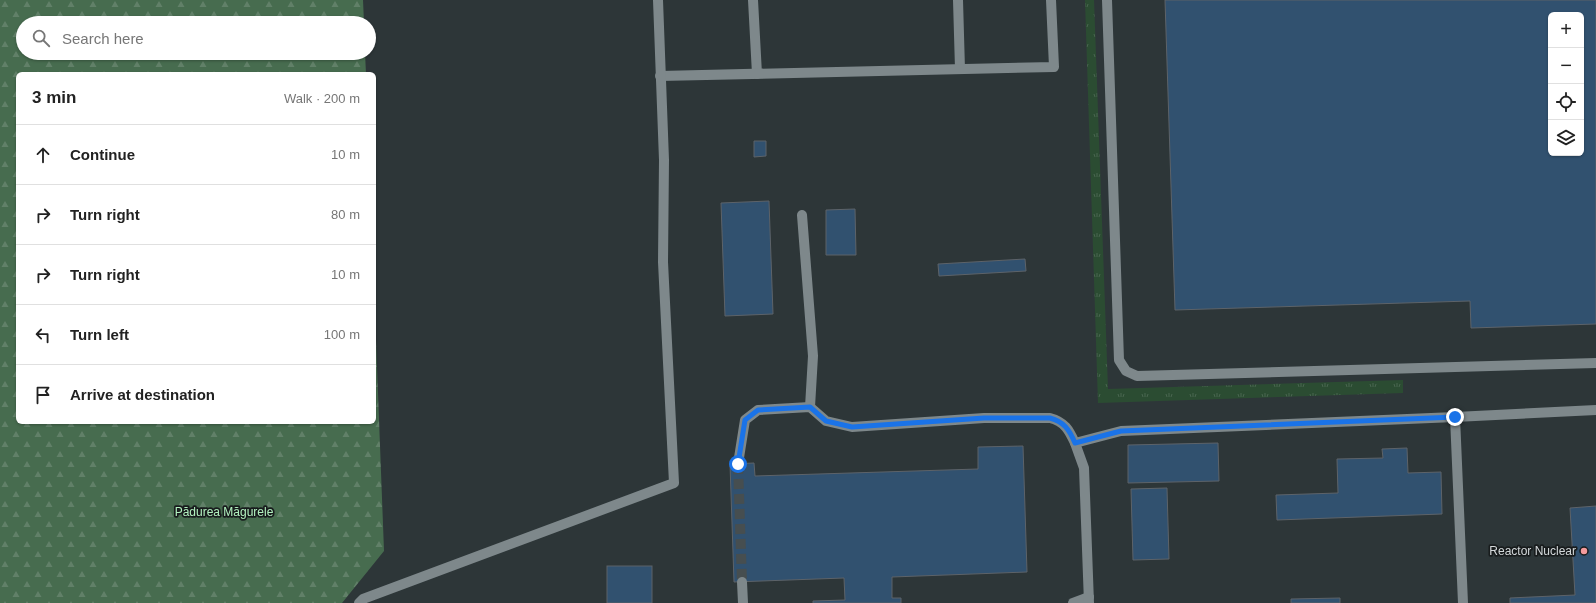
<!DOCTYPE html>
<meta charset="utf-8">
<style>
:root{--surface:#fff;--page:#f2f2f2;--text:#222;--muted:#767676;--line:#e0e0e0}
body{margin:0;font-family:Arial,sans-serif;background:var(--page);color:var(--text)}
.controls{position:absolute;right:12px;top:12px;display:grid;overflow:hidden;border-radius:6px;box-shadow:0 1px 3px #0004}
.controls button{width:36px;height:36px;display:grid;place-items:center;padding:0;border:0;border-bottom:1px solid var(--line);background:var(--surface);color:var(--text);font:20px sans-serif}
.stop{position:absolute;width:12px;height:12px;margin:-9px;border:3px solid #1a73e8;border-radius:50%;background:#fff}
.stop.end{background:#1a73e8;border-color:#fff;box-shadow:0 1px 4px #0008}
.list{margin:0;padding:0;list-style:none}
h2{display:flex;justify-content:space-between;align-items:center;height:52px;margin:0;padding:0 16px;font-size:17px}
h2 small{font-size:13px;font-weight:400;color:var(--muted)}
.list li{display:grid;grid-template-columns:26px 1fr auto;gap:12px;align-items:center;box-sizing:border-box;height:60px;padding:0 16px;border-top:1px solid var(--line)}
.list b{display:block;font-size:15px;white-space:nowrap}
.list em{font-size:13px;font-style:normal;color:var(--muted)}
.icon{flex:none;width:22px;height:22px;fill:none;stroke:currentColor;stroke-width:2;stroke-linecap:round;stroke-linejoin:round}
.map{position:relative;flex:none;width:1596px;height:603px;overflow:hidden}
.search{position:absolute;background:var(--surface);box-shadow:0 1px 3px #0004;left:16px;top:16px;width:360px;height:44px;display:flex;align-items:center;gap:10px;box-sizing:border-box;padding:0 14px;border-radius:22px;color:var(--muted);font-size:15px}
.panel{position:absolute;background:var(--surface);box-shadow:0 1px 3px #0004;left:16px;top:72px;width:360px;height:352px;border-radius:6px}
.map>svg:first-child{display:block}
.grass{fill:url(#grass-tufts)}
.forest{fill:url(#forest-firs)}
.building{fill:#31516f;stroke:#5d6369;fill-rule:evenodd}
.lines{fill:none;stroke-linecap:round;stroke-linejoin:round}
.minor-tunnel{stroke:#464e50;stroke-width:10;stroke-dasharray:10 5;stroke-linecap:butt}
.minor{stroke:#7e888b;stroke-width:10}
.route{stroke:#1a73e8;stroke-width:5}
.poi-dot{fill:#f59b9d;stroke:#181c1d;stroke-width:1.5}
.labels{text-anchor:middle;dominant-baseline:central;stroke-width:3.5;stroke-linejoin:round;paint-order:stroke}
.park-label{font-size:12px;fill:#b3f2c0;stroke:#181c1d}
.poi-label{font-size:12px;fill:#d4d9db;stroke:#181c1d;text-anchor:end}
</style>
<div class="map">
<svg width="1596" height="603" viewBox="0 0 1596 603">
<defs>
<pattern id="grass-tufts" width="24" height="20" patternUnits="userSpaceOnUse"><rect width="24" height="20" fill="#2b4c32"/><path d="M3 7l-1-3M5 7V3M7 7l1-3M15 17l-1-3M17 17v-4M19 17l1-3" fill="none" stroke="#49654f"/></pattern>
<pattern id="forest-firs" width="22" height="20" patternUnits="userSpaceOnUse"><rect width="22" height="20" fill="#476c4f"/><path d="M5 1l3.5 6h-7zM16 11l3.5 6h-7z" fill="#618068"/></pattern>
</defs>
<rect width="100%" height="100%" fill="#2d3638"/>
<path class="grass" d="M1085 0H1094L1108 389 1403 380V393L1098 403Z"/>
<path class="forest" d="M0 0H363L364 23H23V53H365L366 74H18V422H374V287L384 551 342 603H0Z"/>
<g class="building">
<path d="M1165 0H1596V324L1471 328 1470 301 1175 310ZM1551 15H1581V153H1551Z"/>
<path d="M754 141H766V156L754 157Z"/>
<path d="M769 201 773 314 725 316 721 203Z"/>
<path d="M855 209 856 255H826V210Z"/>
<path d="M1025 259 1026 271 939 276 938 264Z"/>
<path d="M1218 443 1219 481 1128 483V445Z"/>
<path d="M1023 446 1027 572 892 577V598H901V603H813V601L845 600 844 578 734 582 730 464 754 463 755 476 978 469V447Z"/>
<path d="M1407 448 1408 473 1441 472 1442 514 1277 520 1276 495 1338 493 1337 459 1383 458 1382 449Z"/>
<path d="M1167 488 1169 559 1133 560 1131 489Z"/>
<path d="M1596 506V603H1510V598L1575 595 1570 508Z"/>
<rect x="607" y="566" width="45" height="37"/>
<path d="M1340 598V603H1291V599Z"/>
</g>
<g class="lines">
<path class="minor-tunnel" d="M738 464 742 582"/>
<g class="minor">
<path d="M753 0 757 74"/>
<path d="M958 0 960 69"/>
<path d="M1107 0 1119 360 1126 371 1137 376 1596 363"/>
<path d="M660 76 1054 67 1051 0"/>
<path d="M802 215 813 356 810 407"/>
<path d="M738 464 745 420 758 410 810 407 826 421 852 427 984 418H1050C1065 422 1069 430 1075 443"/>
<path d="M742 582 743 603"/>
<path d="M359 603 363 599 674 483 663 262 664 160 658 0"/>
<path d="M1073 603 1089 597"/>
<path d="M1089 603 1084 468 1075 443 1121 431 1455 417"/>
<path d="M1463 603 1455 417 1596 410"/>
</g>
</g>
<g class="lines">
<path class="route" d="M738 464 745 420 758 410 810 407 826 421 852 427 984 418H1050C1064 422 1069 429 1075 443L1121 431 1455 417"/>
</g>
<circle class="poi-dot" cx="1584" cy="551" r="4"/>
<g class="labels">
<g class="park-label">
<text x="224" y="512">Pădurea Măgurele</text>
</g>
<g class="poi-label">
<text x="1576" y="551">Reactor Nuclear</text>
</g>
</g>
</svg>
<div class="controls">
<button>+</button>
<button>−</button>
<button><svg class="icon" aria-label="locate" viewBox="0 0 24 24"><circle cx="12" cy="12" r="6"/><path d="M12 2v4M12 18v4M2 12h4M18 12h4"/></svg></button>
<button><svg class="icon" aria-label="layers" viewBox="0 0 24 24"><path d="M12 4l9 5-9 5-9-5zM3 14l9 5 9-5"/></svg></button>
</div>
<div class="stop" style="left:738px;top:464px"></div>
<div class="stop end" style="left:1455px;top:417px"></div>
<div class="search"><svg class="icon" aria-label="search" viewBox="0 0 24 24"><circle cx="10" cy="10" r="6"/><path d="M15 15l6 6"/></svg>Search here</div>
<section class="panel">
<h2>3 min<small>Walk · 200 m</small></h2>
<ul class="list">
<li><svg class="icon" aria-label="ahead" viewBox="0 0 24 24"><path d="M12 20V5M6 11l6-6 6 6"/></svg><div><b>Continue</b></div><em>10 m</em></li>
<li><svg class="icon" aria-label="right" viewBox="0 0 24 24"><path d="M7 20v-9h11M14 6l5 5-5 5"/></svg><div><b>Turn right</b></div><em>80 m</em></li>
<li><svg class="icon" aria-label="right" viewBox="0 0 24 24"><path d="M7 20v-9h11M14 6l5 5-5 5"/></svg><div><b>Turn right</b></div><em>10 m</em></li>
<li><svg class="icon" aria-label="left" viewBox="0 0 24 24"><path d="M17 20v-9H6M10 6l-5 5 5 5"/></svg><div><b>Turn left</b></div><em>100 m</em></li>
<li><svg class="icon" aria-label="arrive" viewBox="0 0 24 24"><path d="M6 21V4h12l-3 4 3 4H6"/></svg><div><b>Arrive at destination</b></div></li>
</ul>
</section>
</div>
